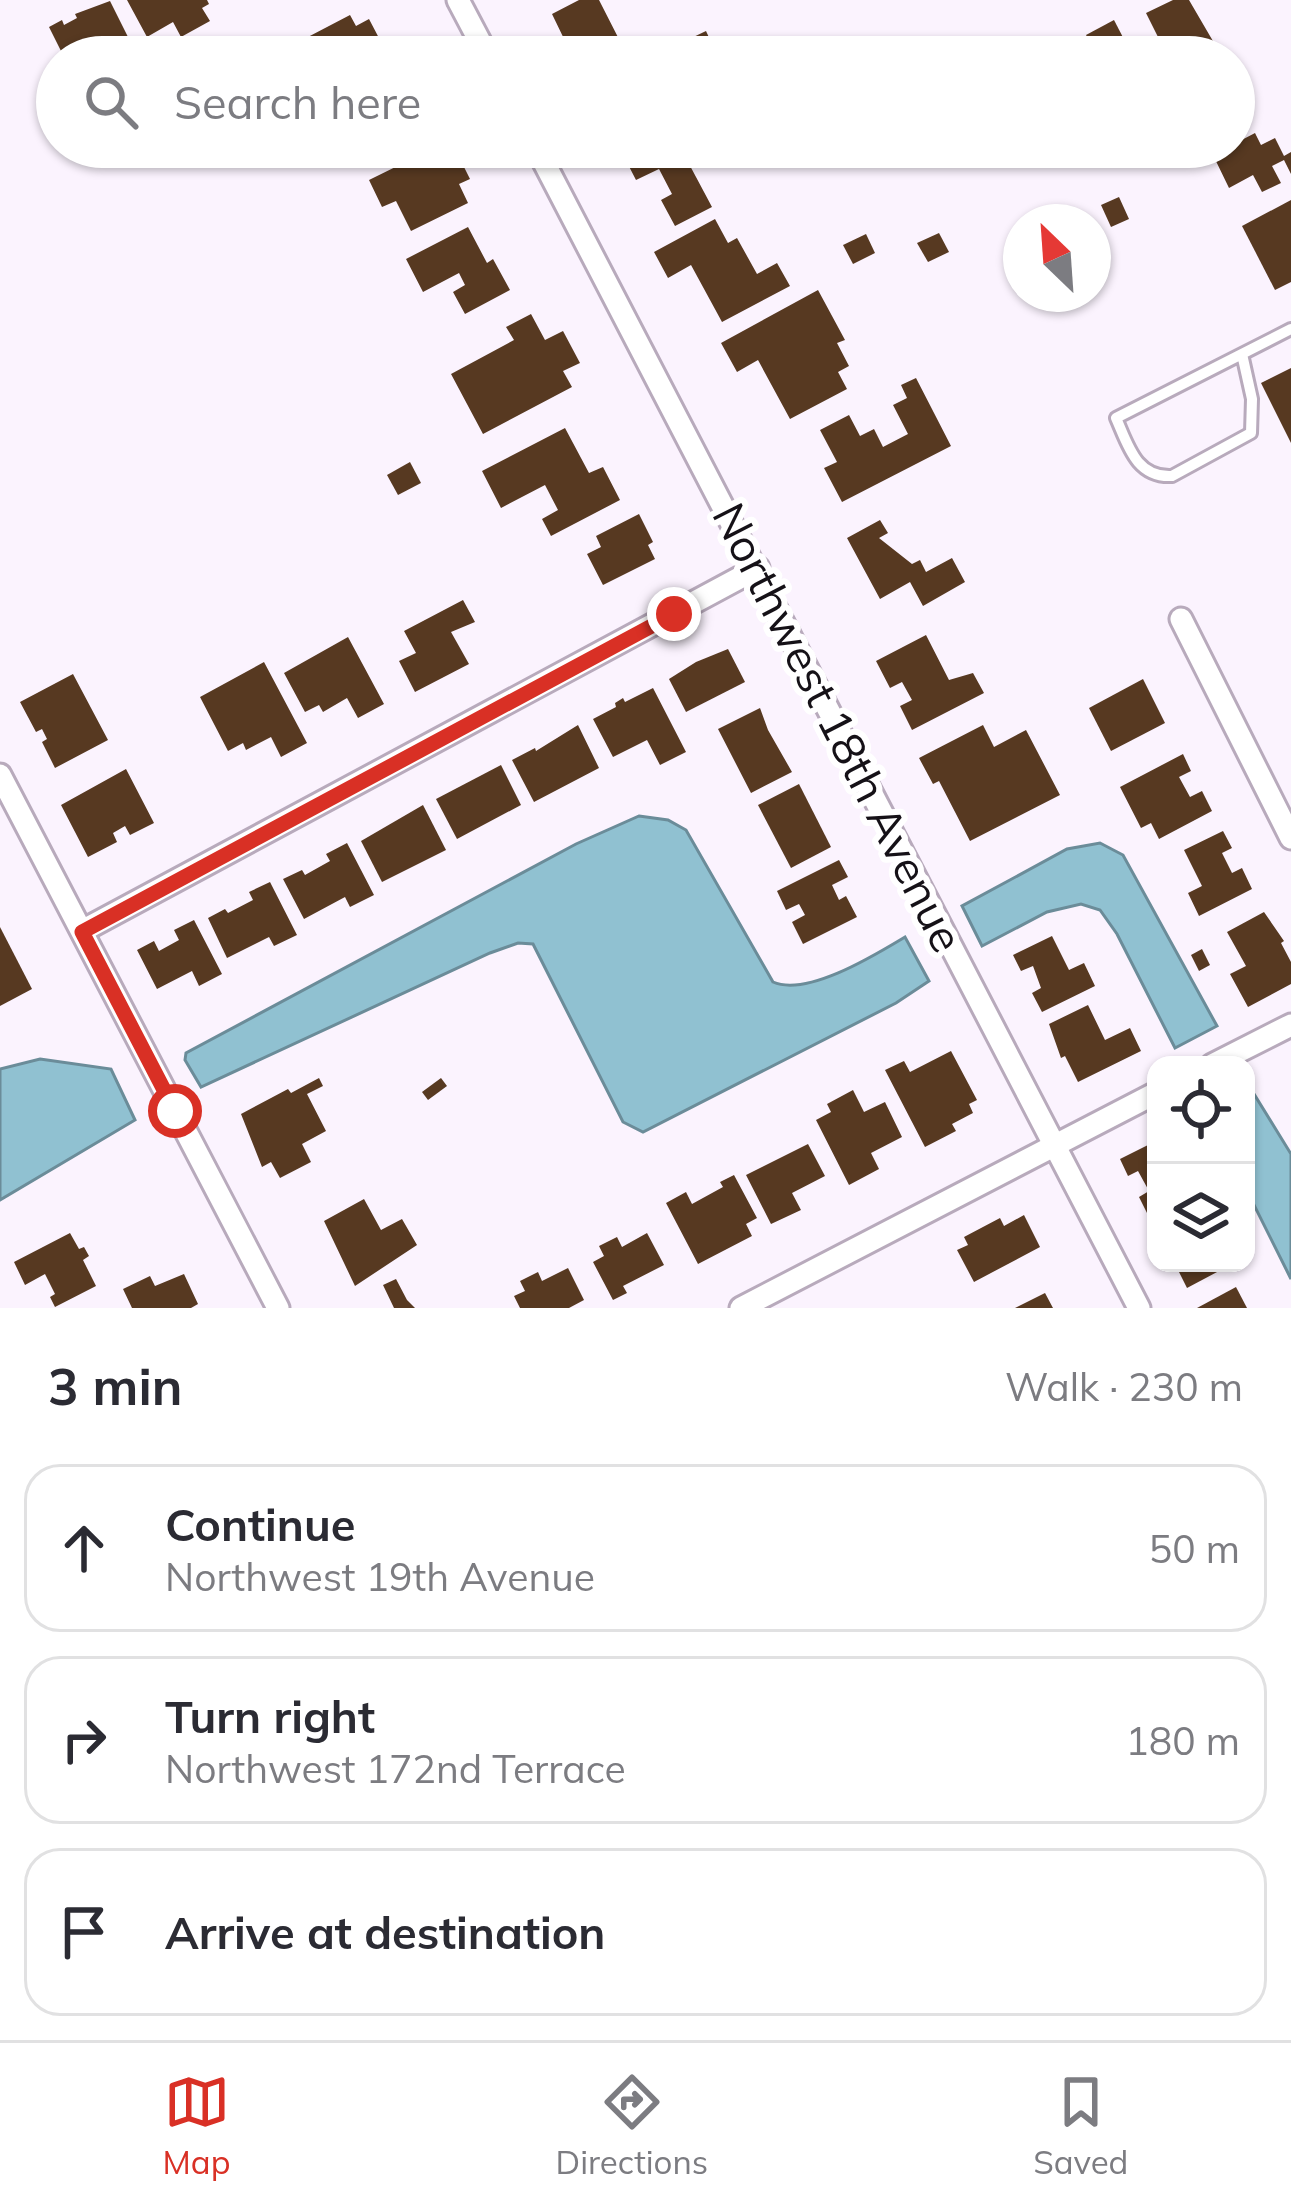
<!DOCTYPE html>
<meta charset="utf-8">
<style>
:root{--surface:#fff;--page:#f2f2f3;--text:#2b2b33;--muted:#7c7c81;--line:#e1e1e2;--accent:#d93025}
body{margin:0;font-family:Mulish,sans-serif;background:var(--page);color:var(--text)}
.controls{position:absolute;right:36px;bottom:36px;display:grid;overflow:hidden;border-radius:24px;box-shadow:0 3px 9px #0004}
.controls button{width:108px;height:108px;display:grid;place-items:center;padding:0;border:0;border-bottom:3px solid var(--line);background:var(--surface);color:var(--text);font:60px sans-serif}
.compass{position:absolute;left:1003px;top:204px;width:108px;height:108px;border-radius:50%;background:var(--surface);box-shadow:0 3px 9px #0004;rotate:335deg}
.stop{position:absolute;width:36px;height:36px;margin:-27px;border:9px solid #d93025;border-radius:50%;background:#fff}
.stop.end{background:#d93025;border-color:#fff;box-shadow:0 3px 12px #0008}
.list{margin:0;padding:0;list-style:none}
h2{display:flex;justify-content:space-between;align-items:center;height:156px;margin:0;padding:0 48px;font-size:51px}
h2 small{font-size:39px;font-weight:400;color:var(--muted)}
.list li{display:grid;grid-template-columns:78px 1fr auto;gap:36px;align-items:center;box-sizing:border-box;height:168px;margin:0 24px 24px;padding:0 24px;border:3px solid var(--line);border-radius:36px}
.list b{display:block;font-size:45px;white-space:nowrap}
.list p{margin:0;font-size:39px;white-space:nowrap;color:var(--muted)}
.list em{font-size:39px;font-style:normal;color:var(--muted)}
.icon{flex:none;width:66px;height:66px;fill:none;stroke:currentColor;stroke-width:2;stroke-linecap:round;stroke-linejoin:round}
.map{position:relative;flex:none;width:1291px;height:1308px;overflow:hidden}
.search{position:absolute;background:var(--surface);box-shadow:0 3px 9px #0004;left:36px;right:36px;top:36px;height:132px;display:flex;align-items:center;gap:30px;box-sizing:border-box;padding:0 42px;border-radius:66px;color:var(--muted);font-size:45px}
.sheet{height:732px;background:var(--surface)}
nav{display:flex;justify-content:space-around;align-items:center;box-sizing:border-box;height:168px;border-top:3px solid var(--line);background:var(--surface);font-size:33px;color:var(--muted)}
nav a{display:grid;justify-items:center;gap:6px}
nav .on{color:var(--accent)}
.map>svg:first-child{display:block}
.water{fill:#90c1d1;stroke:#6b8c99;stroke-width:3}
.building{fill:#573921}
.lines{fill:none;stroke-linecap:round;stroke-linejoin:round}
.service-casing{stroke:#b8aabc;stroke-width:16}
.minor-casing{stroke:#b8aabc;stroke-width:27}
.service{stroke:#fff;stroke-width:10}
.minor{stroke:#fff;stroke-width:21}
.route{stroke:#d93025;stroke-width:15}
.labels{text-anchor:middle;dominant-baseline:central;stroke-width:12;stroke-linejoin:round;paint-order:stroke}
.street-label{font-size:45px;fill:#151117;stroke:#fff}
</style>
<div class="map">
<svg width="1291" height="1308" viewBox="0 0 1291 1308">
<rect width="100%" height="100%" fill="#fbf3fe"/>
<g class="water">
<path d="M639 816 668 820 686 830 773 982C807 997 875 955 905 937L929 981 896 1003 643 1132 623 1122 533 944 518 943 490 953 201 1087 185 1060 186 1053 576 844Z"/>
<path d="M1100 843 1123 855 1217 1026 1175 1048 1117 934 1100 910 1081 904 1047 912 982 946 962 906 1067 849Z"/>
<path d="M40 1059 111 1069 135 1120 0 1200V1069Z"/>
<path d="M1246 1091 1254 1094 1291 1154V1279L1246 1189Z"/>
</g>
<g class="building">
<path d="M127 0H207L209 4 202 8 210 21 181 37 173 22 147 37Z"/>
<path d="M579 0H599L625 51 613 57H569L562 44 566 43 552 14Z"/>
<path d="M1173 0H1189L1217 48 1214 50 1217 57H1168L1146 13Z"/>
<path d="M110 1 135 51 123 57H64L49 27 62 20 64 25 77 18 75 14Z"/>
<path d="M350 15 356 26 369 19 380 40 365 48 370 57H315L306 38Z"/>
<path d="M1114 20 1129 49 1114 57H1098L1086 35Z"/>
<path d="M706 31 713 46 689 57H665L662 52Z"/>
<path d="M1255 133 1261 145 1275 138 1284 156 1291 152V174L1284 160 1272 166 1281 183 1262 192 1253 175 1229 188 1213 155Z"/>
<path d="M436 147H454L470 179 459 184 468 203 411 231 396 201 382 207 369 180Z"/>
<path d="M619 147H680L712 207 675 226 661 200 672 194 659 169 636 180Z"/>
<path d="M1119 197 1129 219 1111 227 1101 205Z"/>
<path d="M1291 200V282L1275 290 1242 226Z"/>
<path d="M715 219 728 243 737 238 757 274 777 263 790 286 722 322 691 265 668 278 654 252Z"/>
<path d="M468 227 487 263 493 259 510 290 465 314 453 292 465 285 459 273 423 292 406 259Z"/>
<path d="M939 233 949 252 928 262 917 243Z"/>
<path d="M866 234 875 253 853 264 843 245Z"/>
<path d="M818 290 845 340 837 343 849 366 838 372 847 389 790 419 758 360 737 372 721 343Z"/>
<path d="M531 314 545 340 563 331 580 363 563 371 572 387 483 434 451 374 514 340 506 327Z"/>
<path d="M1291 368V443L1261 383Z"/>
<path d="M916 378 951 446 842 502 824 468 837 462 820 430 849 415 860 436 874 429 883 447 908 434 893 405 907 398 901 385Z"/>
<path d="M565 428 589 473 603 467 620 500 551 536 542 519 558 510 545 485 501 508 482 471Z"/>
<path d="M410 462 421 483 398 495 387 475Z"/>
<path d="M639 514 653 542 648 545 655 559 603 585 587 554 601 547 596 536Z"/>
<path d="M880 520 888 533 879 538 912 564 920 560 926 572 952 558 965 582 923 606 910 582 880 599 847 538Z"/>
<path d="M463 600 475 622 451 632 469 664 415 692 399 661 416 653 404 631Z"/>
<path d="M926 635 949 680 973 673 984 693 912 730 900 706 912 700 902 682 890 688 876 661Z"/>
<path d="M348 637 384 704 358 718 347 698 323 712 319 705 305 712 284 673Z"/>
<path d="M728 649 745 682 686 712 669 679 696 662Z"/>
<path d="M264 662 307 743 281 757 271 737 246 750 243 743 228 751 200 697Z"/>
<path d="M73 674 108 740 55 768 42 742 47 739 42 729 36 732 20 702Z"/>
<path d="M1143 679 1165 723 1111 751 1089 708Z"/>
<path d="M653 688 686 752 660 765 647 740 613 757 593 719 616 707 615 703 623 698 625 702Z"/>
<path d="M760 708 768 730 792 772 751 793 718 729Z"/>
<path d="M578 725 599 768 534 802 512 760 535 748 536 751Z"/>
<path d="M983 725 994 747 1026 730 1060 795 970 841 939 781 933 784 919 758Z"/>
<path d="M1183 754 1191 771 1179 777 1190 797 1202 791 1212 811 1159 839 1151 823 1141 828 1120 787Z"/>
<path d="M501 765 521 805 457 839 436 799Z"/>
<path d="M126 769 154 823 130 835 125 826 113 833 117 842 88 857 61 805Z"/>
<path d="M799 784 831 847 791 868 758 805Z"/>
<path d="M423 805 446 850 382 882 361 841Z"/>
<path d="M1223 831 1232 848 1222 853 1232 873 1242 868 1252 889 1199 916 1188 893 1202 886 1184 850Z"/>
<path d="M347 843 374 895 350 907 345 897 304 919 283 879 302 870 305 875 330 861 326 854Z"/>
<path d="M839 860 848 877 832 885 839 900 846 896 857 917 803 944 792 922 805 915 799 904 786 910 777 891Z"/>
<path d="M270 882 297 935 274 946 269 937 227 958 208 918 225 909 228 913 253 900 249 892Z"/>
<path d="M1264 912 1284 941 1281 943 1291 962V984L1248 1007 1230 974 1246 966 1227 932Z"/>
<path d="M194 920 222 974 199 986 192 971 157 989 137 950 154 941 159 951 179 940 174 930Z"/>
<path d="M0 927 32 989 0 1006Z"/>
<path d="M1052 936 1069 970 1084 963 1095 986 1042 1012 1032 993 1041 988 1033 966 1021 971 1013 955Z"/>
<path d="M1202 949 1210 965 1199 971 1191 955Z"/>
<path d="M1088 1005 1105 1040 1130 1028 1141 1051 1078 1082 1065 1056 1061 1058 1049 1024Z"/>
<path d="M951 1051 977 1100 969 1104 973 1113 952 1124 956 1131 925 1147 885 1070 904 1061 910 1072Z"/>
<path d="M319 1078 323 1086 307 1094 326 1131 302 1144 311 1162 280 1178 271 1162 262 1167 241 1114 288 1089 291 1093Z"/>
<path d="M441 1078 447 1086 428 1100 422 1092Z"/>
<path d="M853 1090 864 1112 885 1102 902 1137 871 1153 879 1169 849 1185 816 1120 831 1112 827 1104Z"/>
<path d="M1156 1141V1213L1149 1217 1139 1197 1149 1191 1138 1171 1128 1176 1120 1159Z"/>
<path d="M808 1144 825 1176 792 1193 801 1210 771 1224 746 1175Z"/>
<path d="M734 1175 757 1218 746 1224 752 1236 698 1264 666 1203 686 1192 692 1204 723 1187 720 1182Z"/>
<path d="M364 1199 381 1230 402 1219 417 1245 355 1286 324 1221Z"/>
<path d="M1024 1215 1040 1247 974 1282 957 1250 968 1245 964 1237 1000 1218 1004 1226Z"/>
<path d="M70 1233 79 1249 84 1247 89 1256 83 1260 96 1286 55 1307 50 1297 55 1294 45 1274 25 1285 14 1262Z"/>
<path d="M647 1233 664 1265 623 1286 627 1293 613 1300 593 1262 604 1256 599 1246 617 1237 622 1247Z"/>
<path d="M1187 1263H1234L1187 1288 1177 1268Z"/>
<path d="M568 1268 584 1300 569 1308H520L514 1296 525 1291 520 1281 538 1272 542 1281Z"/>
<path d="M184 1274 198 1304 191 1308H132L123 1289 150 1276 155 1286Z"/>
<path d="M396 1279 407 1300 415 1308H394L383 1285Z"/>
<path d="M1236 1287 1247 1308H1197Z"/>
<path d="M1045 1293 1053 1308H1015Z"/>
</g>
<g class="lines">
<defs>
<path id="service" d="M1242 354 1252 399 1251 433 1172 476C1136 478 1128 445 1116 418L1291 329"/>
<g id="minor">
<path d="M458 0 488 57"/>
<path d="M536 147 1139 1308"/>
<path d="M1181 619 1291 838"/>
<path d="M0 775 278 1308"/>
<path d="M82 931 758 568"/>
<path d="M1212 1065 1291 1025"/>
<path d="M741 1308 1156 1093"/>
</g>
</defs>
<use href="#service" class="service-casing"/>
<use href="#minor" class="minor-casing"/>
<use href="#service" class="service"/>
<use href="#minor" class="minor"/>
</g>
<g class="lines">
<path class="route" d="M175 1111 82 932 674 614"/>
</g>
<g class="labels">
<g class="street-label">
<text transform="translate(839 727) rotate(63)">Northwest 18th Avenue</text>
</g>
</g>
</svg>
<div class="controls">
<button><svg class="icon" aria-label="locate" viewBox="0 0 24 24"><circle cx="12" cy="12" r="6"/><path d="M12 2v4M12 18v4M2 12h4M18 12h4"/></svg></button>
<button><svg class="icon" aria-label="layers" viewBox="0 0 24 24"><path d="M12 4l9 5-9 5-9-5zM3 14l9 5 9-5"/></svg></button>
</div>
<svg class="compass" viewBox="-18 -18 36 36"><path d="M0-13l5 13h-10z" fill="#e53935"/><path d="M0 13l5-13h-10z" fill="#7c7c81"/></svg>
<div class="stop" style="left:175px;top:1111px"></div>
<div class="stop end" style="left:674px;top:614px"></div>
<div class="search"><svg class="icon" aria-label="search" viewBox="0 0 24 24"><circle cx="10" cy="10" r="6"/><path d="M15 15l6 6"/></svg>Search here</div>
</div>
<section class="sheet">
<h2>3 min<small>Walk · 230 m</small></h2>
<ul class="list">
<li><svg class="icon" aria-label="ahead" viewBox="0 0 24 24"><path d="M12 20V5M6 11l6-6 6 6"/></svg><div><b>Continue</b><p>Northwest 19th Avenue</p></div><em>50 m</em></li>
<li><svg class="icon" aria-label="right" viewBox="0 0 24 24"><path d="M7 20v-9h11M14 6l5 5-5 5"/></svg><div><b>Turn right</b><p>Northwest 172nd Terrace</p></div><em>180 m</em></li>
<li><svg class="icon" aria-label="arrive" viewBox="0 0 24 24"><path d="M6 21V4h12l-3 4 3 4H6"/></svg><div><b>Arrive at destination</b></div></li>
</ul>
</section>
<nav>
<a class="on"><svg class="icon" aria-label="map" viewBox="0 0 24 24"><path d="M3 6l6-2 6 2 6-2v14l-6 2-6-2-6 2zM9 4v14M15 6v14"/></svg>Map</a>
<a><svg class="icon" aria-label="directions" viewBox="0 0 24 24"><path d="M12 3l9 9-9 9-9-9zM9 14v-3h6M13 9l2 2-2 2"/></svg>Directions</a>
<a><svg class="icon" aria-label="saved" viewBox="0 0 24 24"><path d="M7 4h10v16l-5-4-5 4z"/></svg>Saved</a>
</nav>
